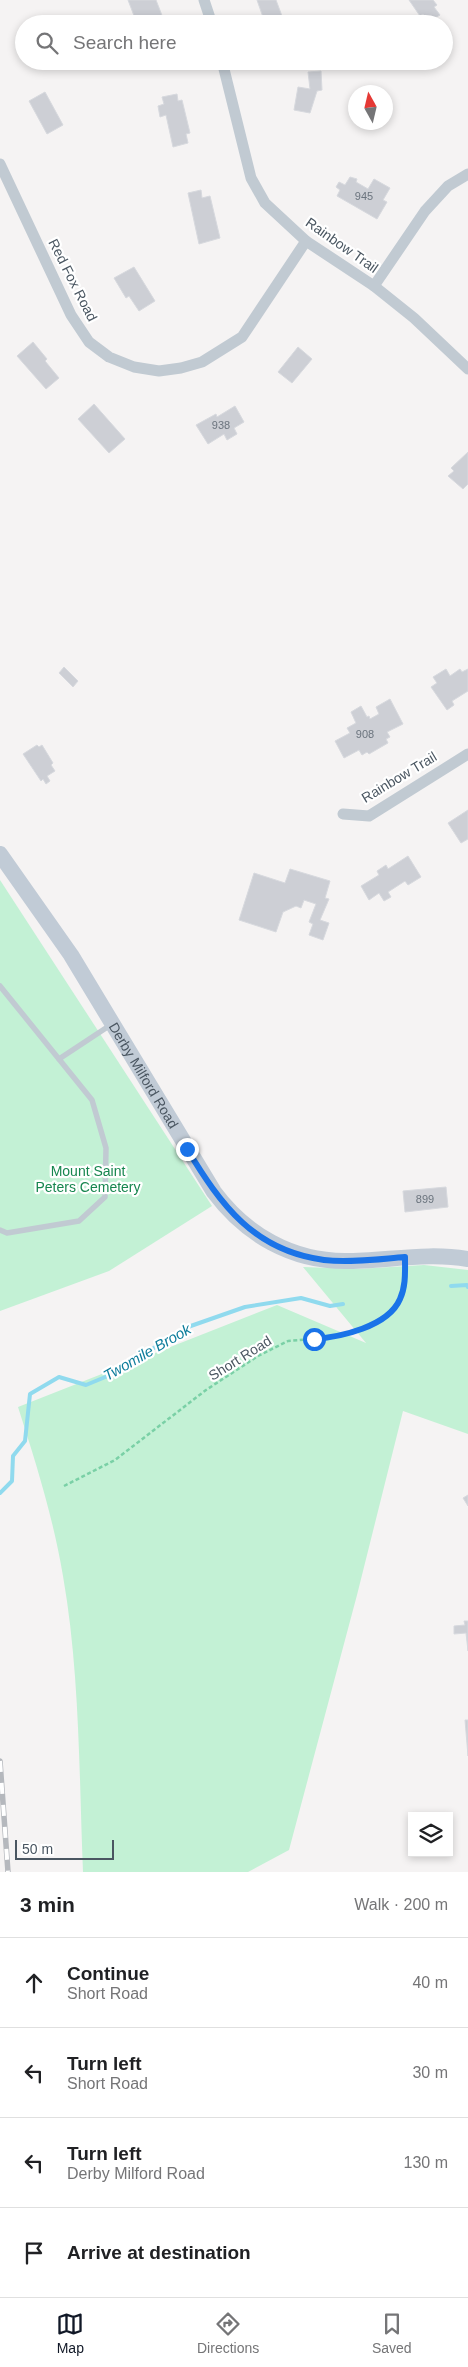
<!DOCTYPE html>
<meta charset="utf-8">
<style>
:root{--surface:#fff;--page:#f2f2f2;--text:#202124;--muted:#757577;--line:#e0e0e0;--accent:#111827}
body{margin:0;font-family:Helvetica,sans-serif;background:var(--page);color:var(--text)}
.controls{position:absolute;right:15px;bottom:15px;display:grid;overflow:hidden;border-radius:0px;box-shadow:0 2px 8px #0003}
.controls button{width:45px;height:45px;display:grid;place-items:center;padding:0;border:0;border-bottom:1px solid var(--line);background:var(--surface);color:var(--text);font:25px sans-serif}
.compass{position:absolute;left:348px;top:85px;width:45px;height:45px;border-radius:50%;background:var(--surface);box-shadow:0 2px 8px #0003;rotate:352deg}
.scale{position:absolute;left:15px;bottom:12px;width:99px;box-sizing:border-box;padding-left:5px;border:2px solid #4a5661;border-top:0;font-size:14px;line-height:18px;white-space:nowrap;color:#4a5661;-webkit-text-stroke:4px #fff;paint-order:stroke}
.stop{position:absolute;width:15px;height:15px;margin:-11px;border:4px solid #1a73e8;border-radius:50%;background:#fff}
.stop.end{background:#1a73e8;border-color:#fff;box-shadow:0 1px 5px #0008}
.list{margin:0;padding:0;list-style:none}
h2{display:flex;justify-content:space-between;align-items:center;height:65px;margin:0;padding:0 20px;font-size:21px}
h2 small{font-size:16px;font-weight:400;color:var(--muted)}
.list li{display:grid;grid-template-columns:32px 1fr auto;gap:15px;align-items:center;box-sizing:border-box;height:90px;padding:0 20px;border-top:1px solid var(--line)}
.list b{display:block;font-size:19px;white-space:nowrap}
.list p{margin:0;font-size:16px;white-space:nowrap;color:var(--muted)}
.list em{font-size:16px;font-style:normal;color:var(--muted)}
.icon{flex:none;width:28px;height:28px;fill:none;stroke:currentColor;stroke-width:2;stroke-linecap:round;stroke-linejoin:round}
.map{position:relative;flex:none;width:468px;height:1872px;overflow:hidden}
.search{position:absolute;background:var(--surface);box-shadow:0 2px 8px #0003;left:15px;right:15px;top:15px;height:55px;display:flex;align-items:center;gap:12px;box-sizing:border-box;padding:0 18px;border-radius:28px;color:var(--muted);font-size:19px}
.sheet{height:425px;background:var(--surface)}
nav{display:flex;justify-content:space-around;align-items:center;box-sizing:border-box;height:70px;border-top:1px solid var(--line);background:var(--surface);font-size:14px;color:var(--muted)}
nav a{display:grid;justify-items:center;gap:2px}
nav .on{color:var(--accent)}
.map>svg:first-child{display:block}
.green{fill:#c3f1d5}
.lines{fill:none;stroke-linecap:round;stroke-linejoin:round}
.stream{stroke:#90daee;stroke-width:4}
.building{fill:#cdcfd5;stroke:#d7d9de}
.path{stroke:#7ad0a6;stroke-width:2.5;stroke-dasharray:4 2.5;stroke-linecap:butt}
.lane{stroke:#c1cad2;stroke-width:5.5}
.street{stroke:#c1cad2;stroke-width:11}
.secondary{stroke:#c1cbd6;stroke-width:16}
.rail-casing{stroke:#b5b8bd;stroke-width:5.5}
.rail{stroke:#fff;stroke-width:4;stroke-dasharray:11;stroke-linecap:butt}
.route{stroke:#1a73e8;stroke-width:6}
.labels{text-anchor:middle;dominant-baseline:central;stroke-width:4.5;stroke-linejoin:round;paint-order:stroke}
.number-label{font-size:11px;fill:#6b747e}
.street-label{font-size:14px;fill:#4a5661;stroke:#fff}
.park-label{font-size:14px;fill:#17864f;stroke:#fff}
.water-label{font-size:15px;font-style:italic;fill:#0c7c9b;stroke:#fff}
</style>
<div class="map">
<svg width="468" height="1872" viewBox="0 0 468 1872">
<rect width="100%" height="100%" fill="#f5f3f3"/>
<g class="green">
<path d="M0 880 212 1206 109 1271 0 1311Z"/>
<path d="M424 1265 468 1270V1434L403 1411 357 1595 289 1850 248 1872H83C79 1774 80 1673 63 1576 53 1517 36 1463 18 1407L277 1305 366 1343 303 1267 358 1269Z"/>
</g>
<g class="lines">
<g class="stream">
<path d="M451 1286 467 1285 468 1287"/>
<path d="M0 1493 12 1481 13 1456 25 1441 30 1394 59 1377 86 1385 115 1373 185 1328 245 1307 301 1298 330 1306 343 1304"/>
</g>
</g>
<g class="building">
<path d="M128 0H156L163 18 149 24H146L144 18 136 21Z"/>
<path d="M257 0H276L285 24 265 23Z"/>
<path d="M409 0H433L437 5 434 7 440 15 428 22 423 14 420 16Z"/>
<path d="M321 71 322 90 317 91 310 113 294 110 298 87 310 89 308 72Z"/>
<path d="M45 92 63 125 47 134 29 101Z"/>
<path d="M177 94 178 101 182 100 190 133 186 134 188 143 173 147 166 115 160 117 158 106 164 104 162 97Z"/>
<path d="M350 177 357 179 356 182 368 189 374 179 390 188 383 200 387 202 377 219 337 196 340 190 336 187 339 182 345 185Z"/>
<path d="M201 190 202 198 210 196 220 238 199 244 188 193Z"/>
<path d="M134 267 155 301 139 311 129 296 126 298 114 278Z"/>
<path d="M33 342 47 359 45 361 59 378 46 389 17 356Z"/>
<path d="M298 347 312 359 292 383 278 372Z"/>
<path d="M94 404 125 439 109 453 78 419Z"/>
<path d="M235 406 244 422 234 428 237 434 227 440 224 434 208 444 196 425 216 414 217 417Z"/>
<path d="M468 452V484L463 489 448 476 454 471 451 468Z"/>
<path d="M64 667 78 681 73 687 59 673Z"/>
<path d="M446 669 450 676 460 669 462 672 468 669V691L452 701 454 705 447 710 431 687 437 683 433 677Z"/>
<path d="M390 699 403 724 387 732 390 737 386 739 388 743 369 754 367 752 362 755 359 750 344 758 335 741 350 733 347 728 356 723 351 712 361 706 367 717 369 716 370 719 379 714 376 707Z"/>
<path d="M37 745 39 747 42 745 53 763 51 765 55 771 47 776 50 781 46 784 43 779 41 781 23 754Z"/>
<path d="M468 810V839L461 843 448 823Z"/>
<path d="M408 856 421 877 408 885 405 881 388 892 391 897 384 901 379 893 369 900 361 886 379 875 377 871 386 865 388 869Z"/>
<path d="M290 869 330 881 325 898 329 899 320 920 329 923 323 940 309 935 313 924 309 922 316 904 304 900 301 908 296 906 283 912 276 932 239 920 254 873 285 883Z"/>
<path d="M446 1187 448 1207 405 1212 403 1191Z"/>
<path d="M468 1495V1506L463 1498Z"/>
<path d="M464 1621H468V1651L466 1633 454 1634V1626L465 1625Z"/>
<path d="M465 1720H468V1756Z"/>
</g>
<g class="lines">
<path class="path" d="M64 1486 115 1460 206 1390 258 1356 288 1341 337 1337 353 1333 382 1318 392 1310 399 1301 404 1284 405 1271"/>
<g class="lane">
<path d="M0 986 92 1100 106 1148 105 1197 79 1221 7 1233 0 1230"/>
<path d="M59 1059 112 1024"/>
</g>
<g class="street">
<path d="M204 0 212 24"/>
<path d="M222 61 251 178 265 203 306 241 374 286 414 318 468 369"/>
<path d="M0 164 71 315 89 342 109 357 134 367 159 371 181 368 202 362 242 337 306 241"/>
<path d="M374 286 425 211 448 186 468 174"/>
<path d="M343 814 369 816 468 754"/>
</g>
<path class="secondary" id="s1" d="M0 854 71 955 214 1192C246 1235 292 1261 345 1261 386 1261 427 1252 468 1259"/>
<defs>
<path id="rail" d="M0 1761 8 1872"/>
</defs>
<use href="#rail" class="rail-casing"/>
<use href="#rail" class="rail"/>
</g>
<g class="lines">
<path class="route" d="M187 1149C221 1205 254 1251 324 1260 351 1263 379 1259 405 1257 405 1272 406 1286 400 1299 388 1327 340 1337 314 1339"/>
</g>
<g class="labels">
<g class="number-label">
<text x="364" y="196">945</text>
<text x="221" y="425">938</text>
<text x="365" y="734">908</text>
<text x="425" y="1199">899</text>
</g>
<g class="street-label">
<text transform="translate(342 245) rotate(35)">Rainbow Trail</text>
<text transform="translate(73 280) rotate(63)">Red Fox Road</text>
<text transform="translate(399 777) rotate(-31)">Rainbow Trail</text>
<text stroke="none"><textPath href="#s1" startOffset="264">Derby Milford Road</textPath></text>
<text transform="translate(240 1358) rotate(-32)">Short Road</text>
</g>
<g class="park-label">
<text x="88" y="1171">Mount Saint<tspan x="88" dy="16">Peters Cemetery</tspan></text>
</g>
<g class="water-label">
<text transform="translate(147 1352) rotate(-30)">Twomile Brook</text>
</g>
</g>
</svg>
<div class="controls">
<button><svg class="icon" aria-label="layers" viewBox="0 0 24 24"><path d="M12 4l9 5-9 5-9-5zM3 14l9 5 9-5"/></svg></button>
</div>
<svg class="compass" viewBox="-18 -18 36 36"><path d="M0-13l5 13h-10z" fill="#e53935"/><path d="M0 13l5-13h-10z" fill="#757577"/></svg>
<div class="scale">50 m</div>
<div class="stop" style="left:314px;top:1339px"></div>
<div class="stop end" style="left:187px;top:1149px"></div>
<div class="search"><svg class="icon" aria-label="search" viewBox="0 0 24 24"><circle cx="10" cy="10" r="6"/><path d="M15 15l6 6"/></svg>Search here</div>
</div>
<section class="sheet">
<h2>3 min<small>Walk · 200 m</small></h2>
<ul class="list">
<li><svg class="icon" aria-label="ahead" viewBox="0 0 24 24"><path d="M12 20V5M6 11l6-6 6 6"/></svg><div><b>Continue</b><p>Short Road</p></div><em>40 m</em></li>
<li><svg class="icon" aria-label="left" viewBox="0 0 24 24"><path d="M17 20v-9H6M10 6l-5 5 5 5"/></svg><div><b>Turn left</b><p>Short Road</p></div><em>30 m</em></li>
<li><svg class="icon" aria-label="left" viewBox="0 0 24 24"><path d="M17 20v-9H6M10 6l-5 5 5 5"/></svg><div><b>Turn left</b><p>Derby Milford Road</p></div><em>130 m</em></li>
<li><svg class="icon" aria-label="arrive" viewBox="0 0 24 24"><path d="M6 21V4h12l-3 4 3 4H6"/></svg><div><b>Arrive at destination</b></div></li>
</ul>
</section>
<nav>
<a class="on"><svg class="icon" aria-label="map" viewBox="0 0 24 24"><path d="M3 6l6-2 6 2 6-2v14l-6 2-6-2-6 2zM9 4v14M15 6v14"/></svg>Map</a>
<a><svg class="icon" aria-label="directions" viewBox="0 0 24 24"><path d="M12 3l9 9-9 9-9-9zM9 14v-3h6M13 9l2 2-2 2"/></svg>Directions</a>
<a><svg class="icon" aria-label="saved" viewBox="0 0 24 24"><path d="M7 4h10v16l-5-4-5 4z"/></svg>Saved</a>
</nav>
